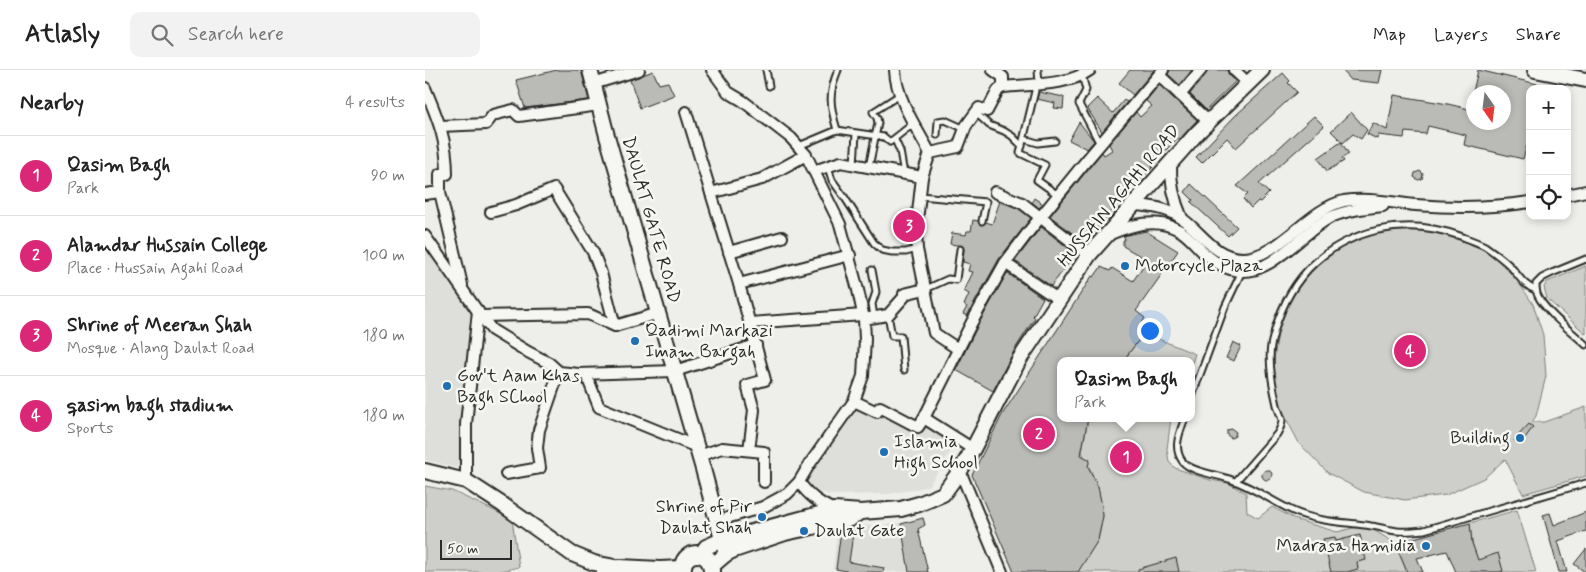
<!DOCTYPE html>
<meta charset="utf-8">
<style>
:root{--surface:#fff;--page:#f2f2f2;--text:#222;--muted:#767676;--line:#e0e0e0;--accent:#db2777}
body{margin:0;font-family:Mynerve,sans-serif;background:var(--page);color:var(--text)}
.controls{position:absolute;right:15px;top:15px;display:grid;overflow:hidden;border-radius:10px;box-shadow:0 2px 8px #0003}
.controls button{width:45px;height:45px;display:grid;place-items:center;padding:0;border:0;border-bottom:1px solid var(--line);background:var(--surface);color:var(--text);font:25px sans-serif}
.compass{position:absolute;left:1041px;top:15px;width:45px;height:45px;border-radius:50%;background:var(--surface);box-shadow:0 2px 8px #0003;rotate:166deg}
.scale{position:absolute;left:15px;bottom:12px;width:72px;box-sizing:border-box;padding-left:5px;border:2px solid #2b2b2b;border-top:0;font-size:14px;line-height:18px;white-space:nowrap;color:#2b2b2b;-webkit-text-stroke:4px #f6f6f2;paint-order:stroke}
.you{position:absolute;left:724px;top:260px;width:18px;height:18px;margin:-12px;border:4px solid #fff;border-radius:50%;background:#1a73e8;box-shadow:0 0 0 8px #1a73e833}
.badge{display:grid;place-items:center;width:32px;height:32px;border-radius:50%;background:var(--accent);color:#fff;font-size:16px;font-weight:700}
.pin{position:absolute;translate:-50% -50%;border:2px solid #fff;box-shadow:0 1px 5px #0006}
.popup{position:absolute;left:632px;top:287px;width:138px;height:65px;box-sizing:border-box;display:grid;place-content:center;border-radius:10px;background:var(--surface);filter:drop-shadow(0 1px 4px #0005);font-size:16px;white-space:nowrap;color:var(--muted)}
.popup b{font-size:19px;color:var(--text)}
.popup::after{content:'';position:absolute;left:50%;top:100%;margin-left:-10px;border:10px solid transparent;border-top-color:var(--surface)}
.list{margin:0;padding:0;list-style:none}
h2{display:flex;justify-content:space-between;align-items:center;height:65px;margin:0;padding:0 20px;font-size:21px}
h2 small{font-size:16px;font-weight:400;color:var(--muted)}
.list li{display:grid;grid-template-columns:32px 1fr auto;gap:15px;align-items:center;box-sizing:border-box;height:80px;padding:0 20px;border-top:1px solid var(--line)}
.list b{display:block;font-size:19px;white-space:nowrap}
.list p{margin:0;font-size:16px;white-space:nowrap;color:var(--muted)}
.list em{font-size:16px;font-style:normal;color:var(--muted)}
.icon{flex:none;width:28px;height:28px;fill:none;stroke:currentColor;stroke-width:2;stroke-linecap:round;stroke-linejoin:round}
.map{position:relative;flex:none;width:1161px;height:502px;overflow:hidden}
header{display:flex;align-items:center;gap:30px;box-sizing:border-box;height:70px;padding:0 25px;background:var(--surface);border-bottom:1px solid var(--line)}
header strong{font-size:24px}
nav{display:flex;gap:28px;margin-inline-start:auto;font-size:18px}
.search{width:350px;height:45px;background:var(--page);display:flex;align-items:center;gap:12px;box-sizing:border-box;padding:0 18px;border-radius:10px;color:var(--muted);font-size:19px}
main{display:flex}
aside{flex:1;background:var(--surface)}
.map>svg:first-child{display:block}
.built{fill:#dededb}
.green{fill:#cececa;stroke:#7c7c7a}
.building{fill:#babab7;stroke:#2b2b2b}
.lines{fill:none;stroke-linecap:round;stroke-linejoin:round}
.service-casing{stroke:#2b2b2b;stroke-width:9}
.minor-casing{stroke:#2b2b2b;stroke-width:14}
.secondary-casing{stroke:#2b2b2b;stroke-width:18}
.primary-casing{stroke:#2b2b2b;stroke-width:20}
.service{stroke:#f6f6f2;stroke-width:5}
.minor{stroke:#f6f6f2;stroke-width:10}
.secondary{stroke:#f6f6f2;stroke-width:14}
.primary{stroke:#f6f6f2;stroke-width:16}
.poi-dot{fill:#1f6fb2;stroke:#f6f6f2;stroke-width:2}
.labels{text-anchor:middle;dominant-baseline:central;stroke-width:5;stroke-linejoin:round;paint-order:stroke}
.street-label{font-size:18px;fill:#2b2b2b;stroke:#f6f6f2}
.poi-label{font-size:18px;fill:#2b2b2b;stroke:#f6f6f2;text-anchor:start}
</style>
<header>
<strong>Atlasly</strong>
<div class="search"><svg class="icon" aria-label="search" viewBox="0 0 24 24"><circle cx="10" cy="10" r="6"/><path d="M15 15l6 6"/></svg>Search here</div>
<nav><a>Map</a><a>Layers</a><a>Share</a></nav>
</header>
<main>
<aside>
<h2>Nearby<small>4 results</small></h2>
<ul class="list">
<li><span class="badge">1</span><div><b>Qasim Bagh</b><p>Park</p></div><em>90 m</em></li>
<li><span class="badge">2</span><div><b>Alamdar Hussain College</b><p>Place · Hussain Agahi Road</p></div><em>100 m</em></li>
<li><span class="badge">3</span><div><b>Shrine of Meeran Shah</b><p>Mosque · Alang Daulat Road</p></div><em>180 m</em></li>
<li><span class="badge">4</span><div><b>qasim bagh stadium</b><p>Sports</p></div><em>180 m</em></li>
</ul>
</aside>
<div class="map">
<svg width="1161" height="502" viewBox="0 0 1161 502">
<rect width="100%" height="100%" fill="#eeeeea"/>
<filter id="ink" filterUnits="userSpaceOnUse"><feTurbulence type="fractalNoise" baseFrequency=".02" numOctaves="2"/><feDisplacementMap in="SourceGraphic" scale="10" xChannelSelector="R" yChannelSelector="G"/><feConvolveMatrix kernelMatrix="1 2 1 2 8 2 1 2 1" color-interpolation-filters="sRGB"/></filter>
<g filter="url(#ink)">
<g class="built">
<path d="M0 166 53 241 33 398 0 390Z"/>
<path d="M431 332 493 357 499 348 533 370 504 415 496 418 463 424 409 425 388 421 374 412Z"/>
<path d="M483 452 493 457 502 502H432L408 499 413 454 449 456Z"/>
</g>
<g class="green">
<path d="M974 158 1006 160 1038 168 1066 184 1090 207 1108 234 1118 265 1121 306 1111 346 1107 352H1119L1161 337V406L1098 424 1080 389 1059 408 1021 425 980 430 939 422 903 403 874 373 855 337 848 296 854 256 867 226 887 200 912 179 942 165Z"/>
<path d="M1161 196V264L1122 229 1119 217 1122 212Z"/>
<path d="M719 263 770 284 766 296V291H698Z"/>
<path d="M663 348H746L742 379 744 392 750 398 785 410 803 413 821 423 822 442 833 448 847 437 872 450 912 462 940 455 970 473 982 502H651L673 470 678 446 673 417 657 382Z"/>
<path d="M0 416 27 421 87 449 94 497 72 502H0Z"/>
<path d="M1092 440 1111 502H1057L1047 473 1045 453Z"/>
</g>
<g class="building">
<path d="M132 0H156L164 30 100 38 91 10Z"/>
<path d="M705 0H729L708 25 694 13Z"/>
<path d="M745 0H767L755 15 743 4Z"/>
<path d="M783 0H802L804 5 811 11 781 40 765 24Z"/>
<path d="M917 0H957L954 13 926 10Z"/>
<path d="M1053 0 1121 16V19H1105V71H1103L1098 89 1039 75 1041 65 1003 56 1001 64 980 62 979 68 953 65 952 69 942 64 948 53 962 60 969 25 1023 34 1048 40V52H1078V22H1048Z"/>
<path d="M228 1 234 14 243 12 249 25 215 38 205 10Z"/>
<path d="M858 3 865 11 863 13 872 22 811 78 802 68 777 93 771 87 811 45Z"/>
<path d="M734 15 772 50 755 69 753 68 733 88 734 90 727 96 728 97 702 123 660 173 625 146 677 82 679 85 687 80 684 74 711 42 715 47 727 36 721 31Z"/>
<path d="M614 22 639 27 638 39 629 38 630 33 612 29Z"/>
<path d="M672 28 688 43 699 30 702 32 677 62 662 38Z"/>
<path d="M926 42 942 60 936 69 928 64 918 73 906 61Z"/>
<path d="M889 46 899 56 834 114 844 123 835 132 833 131 826 138 818 129 823 124 812 116Z"/>
<path d="M654 52 669 71 662 79 644 70Z"/>
<path d="M916 72 924 84 917 88 919 91 902 101 893 88Z"/>
<path d="M995 101 998 104 997 109 993 110 989 107 990 103Z"/>
<path d="M766 114 812 157 803 166 766 132 768 130 760 122Z"/>
<path d="M609 128 618 134 614 138 607 132Z"/>
<path d="M575 131 594 139 606 148 574 189 542 246 538 244 542 237 539 235 544 224 539 221 548 202 543 201 545 194 538 192 539 179 538 176 525 174 527 163 541 165 542 161H546L548 150 553 151 554 154 557 155 561 152 567 154Z"/>
<path d="M616 157 651 184 626 216 590 191Z"/>
<path d="M721 161 753 181 711 241 720 248 713 260 719 263 698 291H636V348H663L656 385 665 390 663 396 673 417 677 436 678 446 673 470 653 502H589L547 405 577 345 667 206 669 207 676 197 685 201 687 198 708 211 722 190 698 176V171L700 168 698 166Z"/>
<path d="M582 203 618 228 608 246 610 248 590 279 568 321 531 300 553 255Z"/>
<path d="M808 272 816 276 809 291 801 288Z"/>
<path d="M1104 354 1108 357 1095 375 1089 370Z"/>
<path d="M807 359 811 362 810 366 806 368 802 365V360Z"/>
<circle cx="842" cy="405" r="5"/>
<path d="M1161 442V461L1133 471 1142 502H1134L1118 445 1125 443 1129 455Z"/>
<path d="M498 448 500 455 493 459 503 502H484L476 454Z"/>
<path d="M1045 453 1047 473 1053 490 1073 483 1078 501 1074 502H1031L1022 481 992 488 998 502H982L970 473Z"/>
<path d="M429 457 424 492 459 498 458 502H426L411 499 416 460Z"/>
<path d="M935 465 941 490 932 492 933 499 922 502H906L898 469 910 467 911 471Z"/>
<path d="M1161 479V502H1160L1149 494Z"/>
<path d="M751 488 754 502H713V499Z"/>
</g>
<g class="lines">
<defs>
<g id="service">
<path d="M341 0 344 16"/>
<path d="M613 0 614 14"/>
<path d="M657 5 661 20 654 34 675 74"/>
<path d="M609 15 610 21 595 83 620 95 612 110 633 125"/>
<path d="M551 43 564 55 579 61 587 66 597 76"/>
<path d="M412 60C405 36 403 24 413 0"/>
<path d="M512 65 513 51 520 50 540 59"/>
<path d="M599 69 613 73 630 71"/>
<path d="M470 70 475 81 479 104"/>
<path d="M374 76 412 60 459 67 465 72 489 53"/>
<path d="M429 94 431 64"/>
<path d="M403 97 407 110 420 128 449 173 457 180 467 182H481L492 179"/>
<path d="M444 97 453 53 452 48 448 42 476 24"/>
<path d="M495 126 561 132 557 151"/>
<path d="M1161 189 1127 203 1117 208 1111 214C1111 218 1111 222 1113 226 1121 242 1147 262 1161 275"/>
<path d="M447 200 451 222 447 234 449 247"/>
<path d="M501 219 523 209 531 210 535 179"/>
<path d="M463 245 467 266H476L479 300"/>
<path d="M766 329 800 237 817 201"/>
<path d="M760 348C755 362 747 378 758 392 766 402 794 405 807 410 829 418 847 431 868 441 892 452 920 452 946 456 955 457 963 460 972 461 981 462 990 461 999 460L1161 413"/>
<path d="M811 411 852 364C855 359 857 355 857 350 856 345 853 340 852 335 848 318 842 289 847 271 860 214 895 174 953 160 981 154 1008 156 1035 166 1043 169 1052 172 1060 176 1067 181 1077 188 1084 195 1093 204 1098 216 1111 220"/>
</g>
<g id="minor">
<path d="M287 0 303 22 318 31 366 68 381 85 415 154 433 220 439 249 440 269 438 306 429 331 384 395 374 412 362 424 338 437 305 447 292 453"/>
<path d="M470 0C471 28 492 59 505 83"/>
<path d="M809 0 823 13"/>
<path d="M734 5 784 52"/>
<path d="M168 14 214 0"/>
<path d="M578 17C605 14 643 16 665 0"/>
<path d="M0 18C13 49 22 70 22 104H15V122L37 215"/>
<path d="M755 25 776 0"/>
<path d="M261 42 314 214 340 310 322 315 329 340 324 380"/>
<path d="M15 56 61 54 68 45 88 40 94 46 174 35"/>
<path d="M746 93C745 113 749 130 757 148"/>
<path d="M389 101 416 92 497 107 505 83 533 77 541 56 554 38 562 41 573 20 578 17V7L568 0"/>
<path d="M497 107 491 160 492 179 509 263 533 279"/>
<path d="M570 122 597 133 664 185"/>
<path d="M286 123 337 109 381 85"/>
<path d="M0 124 15 122"/>
<path d="M1142 125 1161 121"/>
<path d="M709 135C725 136 743 138 756 148 777 162 789 188 818 188 853 188 883 139 919 131 942 127 968 133 991 135 1030 138 1067 138 1105 132"/>
<path d="M66 142 91 135 129 119 168 182 176 203 190 256"/>
<path d="M685 164C707 155 731 147 754 160 763 165 771 175 779 183 790 192 801 200 816 201 848 203 878 161 906 147 922 140 940 138 958 136"/>
<path d="M0 166 56 246 67 260 103 282 124 293 134 302 154 304 250 301 331 275"/>
<path d="M304 182 357 167"/>
<path d="M580 193 634 230"/>
<path d="M314 214 425 185"/>
<path d="M56 246 163 244 190 256 234 243"/>
<path d="M439 249 463 245 479 227V224L500 219"/>
<path d="M325 253 438 245"/>
<path d="M161 304 174 337 272 377"/>
<path d="M429 331 452 342 455 337 493 357 499 348 548 379"/>
<path d="M499 348 547 252 580 193 605 160 661 91 738 0"/>
<path d="M274 386 297 378 339 382V412"/>
<path d="M535 401 577 502"/>
<path d="M81 404 115 398 112 378 114 360 134 302"/>
<path d="M41 411V354L53 241"/>
<path d="M374 412C384 426 394 433 409 440"/>
</g>
<g id="secondary">
<path d="M165 0 182 66 278 399 301 484"/>
<path d="M1110 0 1161 10"/>
<path d="M0 401 41 411 78 435 147 484 169 493 195 498"/>
<path d="M276 484 281 477 297 470 409 440 436 442 476 439 494 434 518 424 535 401 548 379 594 290 664 185 772 63 837 0"/>
<path d="M287 496 301 484 309 480 360 463 425 449 435 442"/>
</g>
<g id="primary">
<path d="M180 502 195 498 235 500 257 499"/>
<path d="M258 502C255 478 288 478 287 502"/>
</g>
</defs>
<use href="#service" class="service-casing"/>
<use href="#minor" class="minor-casing"/>
<use href="#secondary" class="secondary-casing"/>
<use href="#primary" class="primary-casing"/>
<use href="#service" class="service"/>
<use href="#minor" class="minor"/>
<use href="#secondary" class="secondary"/>
<use href="#primary" class="primary"/>
</g>
</g>
<g class="poi-dot">
<circle cx="700" cy="196" r="5"/>
<circle cx="210" cy="271" r="5"/>
<circle cx="22" cy="316" r="5"/>
<circle cx="1095" cy="368" r="5"/>
<circle cx="459" cy="382" r="5"/>
<circle cx="337" cy="447" r="5"/>
<circle cx="379" cy="461" r="5"/>
<circle cx="1001" cy="476" r="5"/>
</g>
<g class="labels">
<g class="street-label">
<text transform="translate(694 126) rotate(-50)">HUSSAIN AGAHI ROAD</text>
<text transform="translate(226 150) rotate(74)">DAULAT GATE ROAD</text>
</g>
<g class="poi-label">
<text x="710" y="196">Motorcycle Plaza</text>
<text x="220" y="261">Qadimi Markazi<tspan x="220" dy="21">Imam Bargah</tspan></text>
<text x="32" y="306">Gov't Aam Khas<tspan x="32" dy="21">Bagh SChool</tspan></text>
<text x="1085" y="368" text-anchor="end">Building</text>
<text x="469" y="372">Islamia<tspan x="469" dy="21">High School</tspan></text>
<text x="327" y="437" text-anchor="end">Shrine of Pir<tspan x="327" dy="21">Daulat Shah</tspan></text>
<text x="389" y="461">Daulat Gate</text>
<text x="991" y="476" text-anchor="end">Madrasa Hamidia</text>
</g>
</g>
</svg>
<div class="controls">
<button>+</button>
<button>−</button>
<button><svg class="icon" aria-label="locate" viewBox="0 0 24 24"><circle cx="12" cy="12" r="6"/><path d="M12 2v4M12 18v4M2 12h4M18 12h4"/></svg></button>
</div>
<svg class="compass" viewBox="-18 -18 36 36"><path d="M0-13l5 13h-10z" fill="#e53935"/><path d="M0 13l5-13h-10z" fill="#767676"/></svg>
<div class="scale">50 m</div>
<div class="you"></div>
<div class="pin badge" style="left:701px;top:387px">1</div>
<div class="popup"><b>Qasim Bagh</b>Park</div>
<div class="pin badge" style="left:614px;top:364px">2</div>
<div class="pin badge" style="left:484px;top:156px">3</div>
<div class="pin badge" style="left:985px;top:281px">4</div>
</div>
</main>
